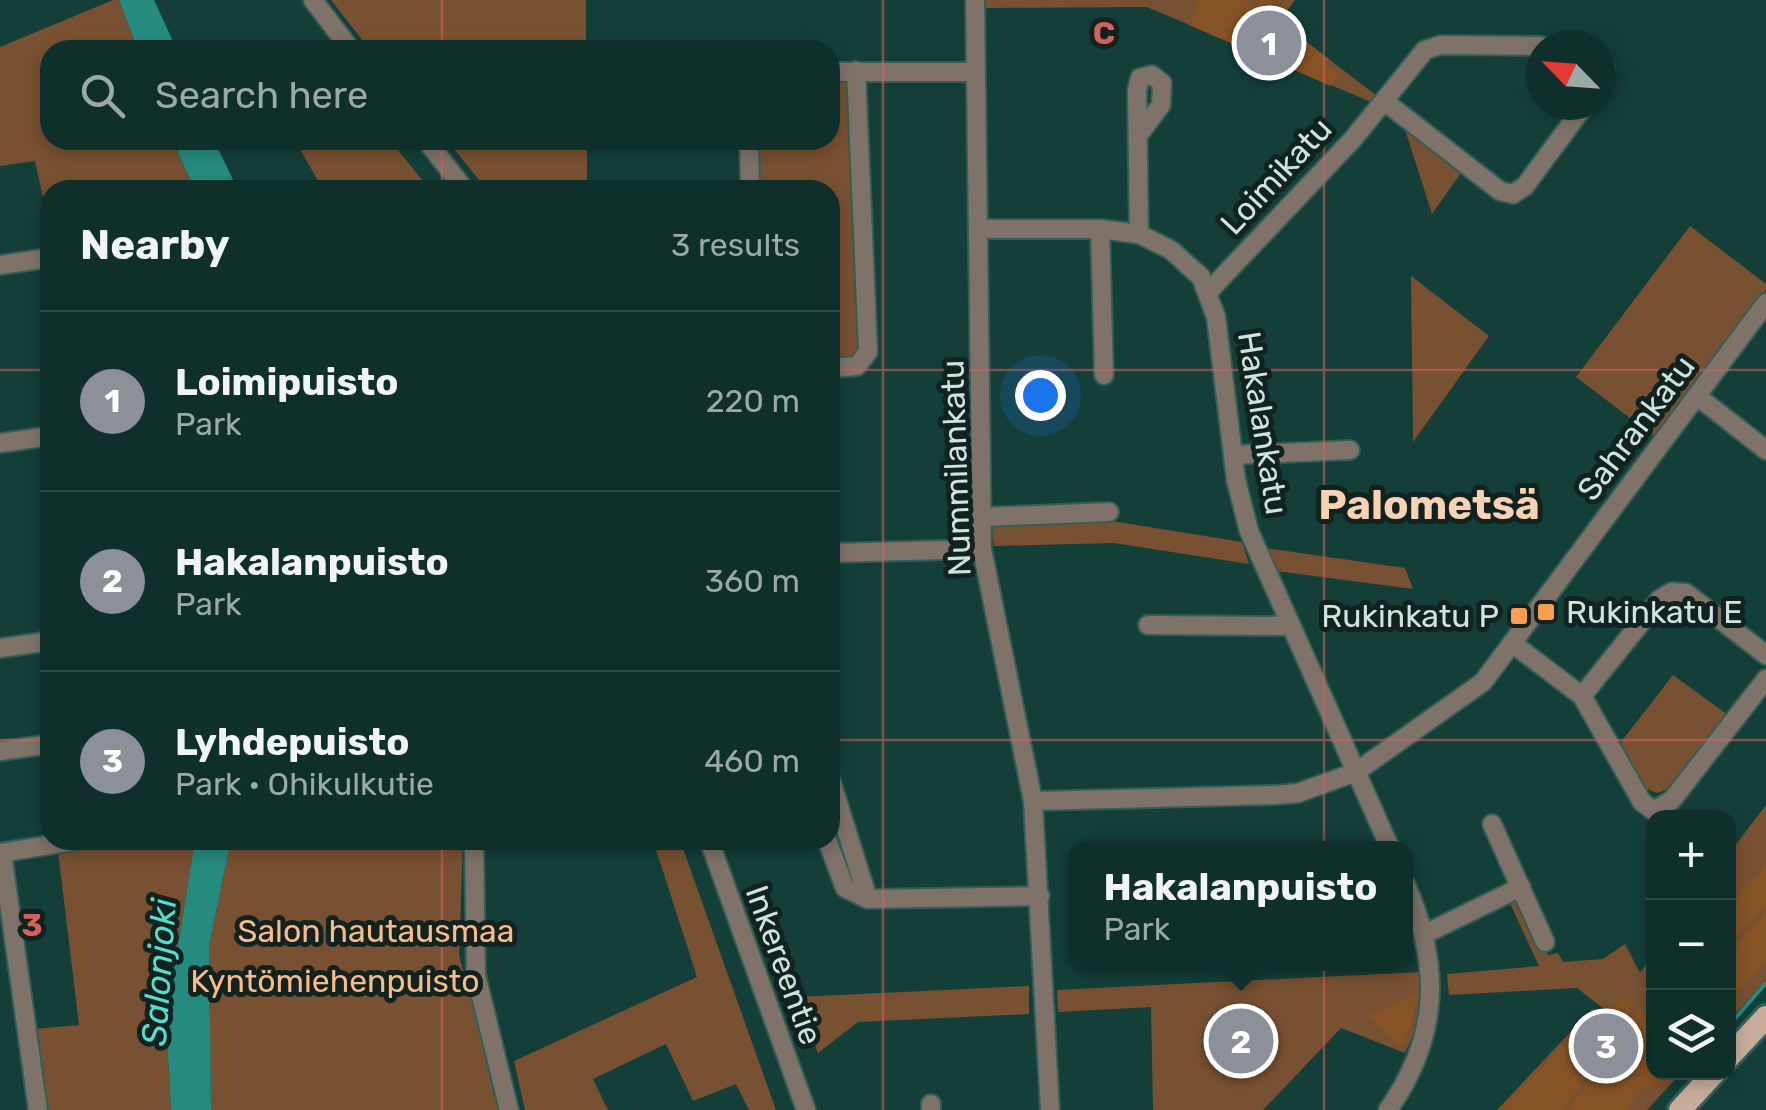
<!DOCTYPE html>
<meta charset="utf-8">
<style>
:root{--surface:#0f2f2b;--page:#183733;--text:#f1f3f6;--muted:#9ba9a9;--line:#2f4a47;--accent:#8c9099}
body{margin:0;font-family:Rubik,sans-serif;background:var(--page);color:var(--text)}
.controls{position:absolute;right:30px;bottom:30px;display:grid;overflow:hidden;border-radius:20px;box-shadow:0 5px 15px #0003}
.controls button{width:90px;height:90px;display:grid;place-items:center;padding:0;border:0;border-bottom:2px solid var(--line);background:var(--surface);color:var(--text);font:50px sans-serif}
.compass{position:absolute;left:1526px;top:30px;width:90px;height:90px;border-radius:50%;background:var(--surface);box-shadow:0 5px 15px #0003;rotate:295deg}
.you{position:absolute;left:1040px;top:395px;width:35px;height:35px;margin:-25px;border:8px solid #fff;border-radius:50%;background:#1a73e8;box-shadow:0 0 0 15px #1a73e833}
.badge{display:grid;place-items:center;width:65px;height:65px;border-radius:50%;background:var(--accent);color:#fff;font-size:32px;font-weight:700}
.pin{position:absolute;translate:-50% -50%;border:5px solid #fff;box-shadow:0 2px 10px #0006}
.popup{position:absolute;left:1068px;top:841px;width:345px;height:130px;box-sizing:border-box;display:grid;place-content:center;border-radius:20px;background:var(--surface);filter:drop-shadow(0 2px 8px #0005);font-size:32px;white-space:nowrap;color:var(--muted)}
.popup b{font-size:38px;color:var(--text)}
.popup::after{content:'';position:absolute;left:50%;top:100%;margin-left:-20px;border:20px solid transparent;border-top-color:var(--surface)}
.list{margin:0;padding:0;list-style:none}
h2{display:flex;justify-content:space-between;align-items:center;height:130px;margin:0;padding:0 40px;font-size:42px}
h2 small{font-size:32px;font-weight:400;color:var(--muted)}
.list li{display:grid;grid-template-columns:65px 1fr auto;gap:30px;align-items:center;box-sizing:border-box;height:180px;padding:0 40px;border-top:2px solid var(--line)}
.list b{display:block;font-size:38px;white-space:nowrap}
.list p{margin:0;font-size:32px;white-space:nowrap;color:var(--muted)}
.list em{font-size:32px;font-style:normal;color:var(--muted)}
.icon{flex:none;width:55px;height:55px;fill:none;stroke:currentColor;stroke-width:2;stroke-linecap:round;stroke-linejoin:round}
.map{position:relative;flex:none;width:1766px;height:1110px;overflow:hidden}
.search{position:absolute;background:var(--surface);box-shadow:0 5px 15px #0003;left:40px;top:40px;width:800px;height:110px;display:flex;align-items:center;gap:25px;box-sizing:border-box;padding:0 35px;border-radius:30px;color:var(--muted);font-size:38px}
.panel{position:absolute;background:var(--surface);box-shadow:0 5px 15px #0003;left:40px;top:180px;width:800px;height:670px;border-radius:30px}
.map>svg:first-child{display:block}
.green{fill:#785132}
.forest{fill:#875325}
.water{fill:#258b7f}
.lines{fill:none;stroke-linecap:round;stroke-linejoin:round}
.stream{stroke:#258b7f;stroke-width:4}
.minor-casing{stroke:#355d57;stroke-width:22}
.major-casing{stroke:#355d57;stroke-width:28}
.minor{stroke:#7f7369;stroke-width:18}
.major{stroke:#c7ad9a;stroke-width:22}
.grid{fill:none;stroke:#d4605f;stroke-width:2.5;stroke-opacity:0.55}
.poi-dot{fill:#fa9f4f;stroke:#11221f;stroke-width:4}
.labels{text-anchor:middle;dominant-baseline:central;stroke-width:10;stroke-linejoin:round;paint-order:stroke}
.street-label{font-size:32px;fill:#cee4e0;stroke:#11221f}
.poi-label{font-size:32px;fill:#cee4e0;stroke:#11221f;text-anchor:start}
.park-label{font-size:32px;fill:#fabb89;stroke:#11221f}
.water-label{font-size:35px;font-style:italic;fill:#53decd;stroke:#11221f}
.district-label{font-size:42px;font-weight:bold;fill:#f9d1b3;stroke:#11221f}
.grid-label{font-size:32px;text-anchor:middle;font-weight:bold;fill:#d4605f;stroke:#11221f;stroke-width:10;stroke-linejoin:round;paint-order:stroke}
</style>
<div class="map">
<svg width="1766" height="1110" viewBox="0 0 1766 1110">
<rect width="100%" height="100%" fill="#143f39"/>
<g class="green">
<path d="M113 0H119L138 50H50V140H172L195 190H50V229L35 161 0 166V47Z"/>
<path d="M331 0H586V50H370Z"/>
<path d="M984 0H1295L1279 21 1377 96 1371 102 1147 7 984 8Z"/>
<path d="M830 79 848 81 860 356 830 362V190H758L757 140H830Z"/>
<path d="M1403 123 1463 170 1432 214Z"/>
<path d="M295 140H390L430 190H323Z"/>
<path d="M447 140H587V190H487Z"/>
<path d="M1690 226 1766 284V290L1655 437 1576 377Z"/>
<path d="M1411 276 1489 336 1413 442Z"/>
<path d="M1112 521 1242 542 1249 564 1114 543 994 546 992 525Z"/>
<path d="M1265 548 1405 568 1413 589 1276 571Z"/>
<path d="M1673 675 1732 718 1679 785 1657 793 1642 787 1618 746Z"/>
<path d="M1766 805V980L1729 1021 1728 855Z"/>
<path d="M91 840H195L166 1021 171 1110H43L35 1029 79 1025 58 851 91 844Z"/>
<path d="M231 840H463L459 955 502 1110H211L209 946Z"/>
<path d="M653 840H680L776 1110H749L736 1084 693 1101 666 1044 593 1079 608 1110H525L514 1061 697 977Z"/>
<path d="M1508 899 1525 904 1548 955 1558 953 1563 962 1603 959 1625 944 1640 973 1653 955 1654 1072 1681 1073 1647 1110H1497L1592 1009H1604L1577 988 1449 995 1447 974 1539 966Z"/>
<path d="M1421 972 1418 1024 1405 1053 1341 1028 1263 1110H1153L1151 1007 1058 1012 1057 990Z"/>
<path d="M1029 986V1014L858 1022 818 1053 798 997Z"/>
</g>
<g class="forest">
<path d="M1198 0H1246L1255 7 1260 0H1272L1271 7 1277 10 1285 1 1292 4 1279 21 1329 59 1326 65 1338 74 1331 86 1191 26Z"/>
<path d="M1766 865V906L1734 939V901Z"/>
<path d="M1766 912V962L1729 999V953Z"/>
<path d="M1417 993 1412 1023 1401 1047 1368 1016Z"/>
<path d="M1624 996 1633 1004 1564 1110H1501L1593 1014H1606Z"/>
<path d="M1638 1008 1653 1024 1654 1072 1676 1073 1668 1083 1642 1088 1627 1110H1569Z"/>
</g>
<g class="water">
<path d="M119 0H154L177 50H138Z"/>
<path d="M172 140H214L238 190H195Z"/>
<path d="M195 840H231L209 946 211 1110H171L166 1021Z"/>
</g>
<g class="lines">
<path class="stream" d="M1732 1022 1766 983"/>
<defs>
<g id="minor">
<path d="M313 0 351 50"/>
<path d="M975 0 982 549 1033 801 1050 1110"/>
<path d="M1601 58 1605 68 1601 82"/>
<path d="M830 72H975"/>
<path d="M1384 101 1500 191 1513 194 1525 186 1585 105"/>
<path d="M426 140 465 190"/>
<path d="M749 140 750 190"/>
<path d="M980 229H1100L1139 234 1171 250 1201 277 1216 317 1236 480 1249 531 1390 848"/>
<path d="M1100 229 1104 375"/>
<path d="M1139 234 1137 90 1140 78 1152 75 1162 83 1161 105 1140 133"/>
<path d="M0 265 41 259"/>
<path d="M1210 290 1353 139 1425 50 1441 45 1541 46"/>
<path d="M830 368 857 366 868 352 856 71"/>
<path d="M1697 396 1766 450"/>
<path d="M0 443 50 436"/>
<path d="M1233 455 1350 450"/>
<path d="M983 517 1109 512"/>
<path d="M830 553 982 549"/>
<path d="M1148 625 1289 626"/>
<path d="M1512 643 1582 696 1642 802 1654 811 1672 800 1766 679"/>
<path d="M0 648 50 641"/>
<path d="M1582 696 1660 599 1672 592 1686 593 1766 655"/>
<path d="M0 751 50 744"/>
<path d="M830 778 868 899"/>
<path d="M1033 801 1275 795 1298 793 1356 772 1483 682 1766 303"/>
<path d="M1492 824 1545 942"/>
<path d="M474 840 476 975 509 1110"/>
<path d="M709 840 806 1110"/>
<path d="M827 840 845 888 868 899 1040 896"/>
<path d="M0 853 80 840"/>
<path d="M2 853 38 1110"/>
<path d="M1427 933 1521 887"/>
<path d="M931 1104V1110"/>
<path d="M1388 1110C1440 1036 1441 965 1406 885"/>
</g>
<g id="major">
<path d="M1728 1058 1766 1017"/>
<path d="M1680 1110 1715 1072"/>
</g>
</defs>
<use href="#minor" class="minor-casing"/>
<use href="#major" class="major-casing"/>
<use href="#minor" class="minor"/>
<use href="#major" class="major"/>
</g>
<path class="grid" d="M442 0V50M883 0V1110M1324 0V1110M442 140V190M0 370H50M830 370H1766M0 740H50M830 740H1766M442 840V1110"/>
<g class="poi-dot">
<rect x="1536" y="602" width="20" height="20" rx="5"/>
<rect x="1509" y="606" width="20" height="20" rx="5"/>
</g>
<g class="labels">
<g class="street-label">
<text transform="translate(1276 176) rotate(-47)">Loimikatu</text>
<text transform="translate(1263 423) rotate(81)">Hakalankatu</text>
<text transform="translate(1636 428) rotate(-53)">Sahrankatu</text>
<text transform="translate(956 468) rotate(-92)">Nummilankatu</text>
<text transform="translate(784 965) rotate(70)">Inkereentie</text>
</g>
<g class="poi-label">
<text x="1566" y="612">Rukinkatu E</text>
<text x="1499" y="616" text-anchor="end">Rukinkatu P</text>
</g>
<g class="park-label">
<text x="376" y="931">Salon hautausmaa</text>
<text x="335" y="981">Kyntömiehenpuisto</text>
</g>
<g class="water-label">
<text transform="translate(159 972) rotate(-86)">Salonjoki</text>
</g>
<g class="district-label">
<text x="1429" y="505">Palometsä</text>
</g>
</g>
<g class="grid-label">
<text x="1104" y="44">C</text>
<text x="32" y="936">3</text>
</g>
</svg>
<div class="controls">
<button>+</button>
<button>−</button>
<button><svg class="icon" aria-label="layers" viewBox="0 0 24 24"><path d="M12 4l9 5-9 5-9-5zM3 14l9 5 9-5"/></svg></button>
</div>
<svg class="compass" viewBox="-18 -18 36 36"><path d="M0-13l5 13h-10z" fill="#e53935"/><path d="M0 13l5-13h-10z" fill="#9ba9a9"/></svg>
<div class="you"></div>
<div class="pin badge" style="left:1269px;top:43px">1</div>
<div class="pin badge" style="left:1241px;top:1041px">2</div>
<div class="popup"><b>Hakalanpuisto</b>Park</div>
<div class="pin badge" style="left:1606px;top:1046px">3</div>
<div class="search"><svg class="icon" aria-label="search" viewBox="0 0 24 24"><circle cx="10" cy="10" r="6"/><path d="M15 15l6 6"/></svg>Search here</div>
<section class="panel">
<h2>Nearby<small>3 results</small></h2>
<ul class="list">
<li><span class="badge">1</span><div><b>Loimipuisto</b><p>Park</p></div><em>220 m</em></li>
<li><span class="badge">2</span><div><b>Hakalanpuisto</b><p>Park</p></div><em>360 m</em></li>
<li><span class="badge">3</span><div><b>Lyhdepuisto</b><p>Park · Ohikulkutie</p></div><em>460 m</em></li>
</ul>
</section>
</div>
